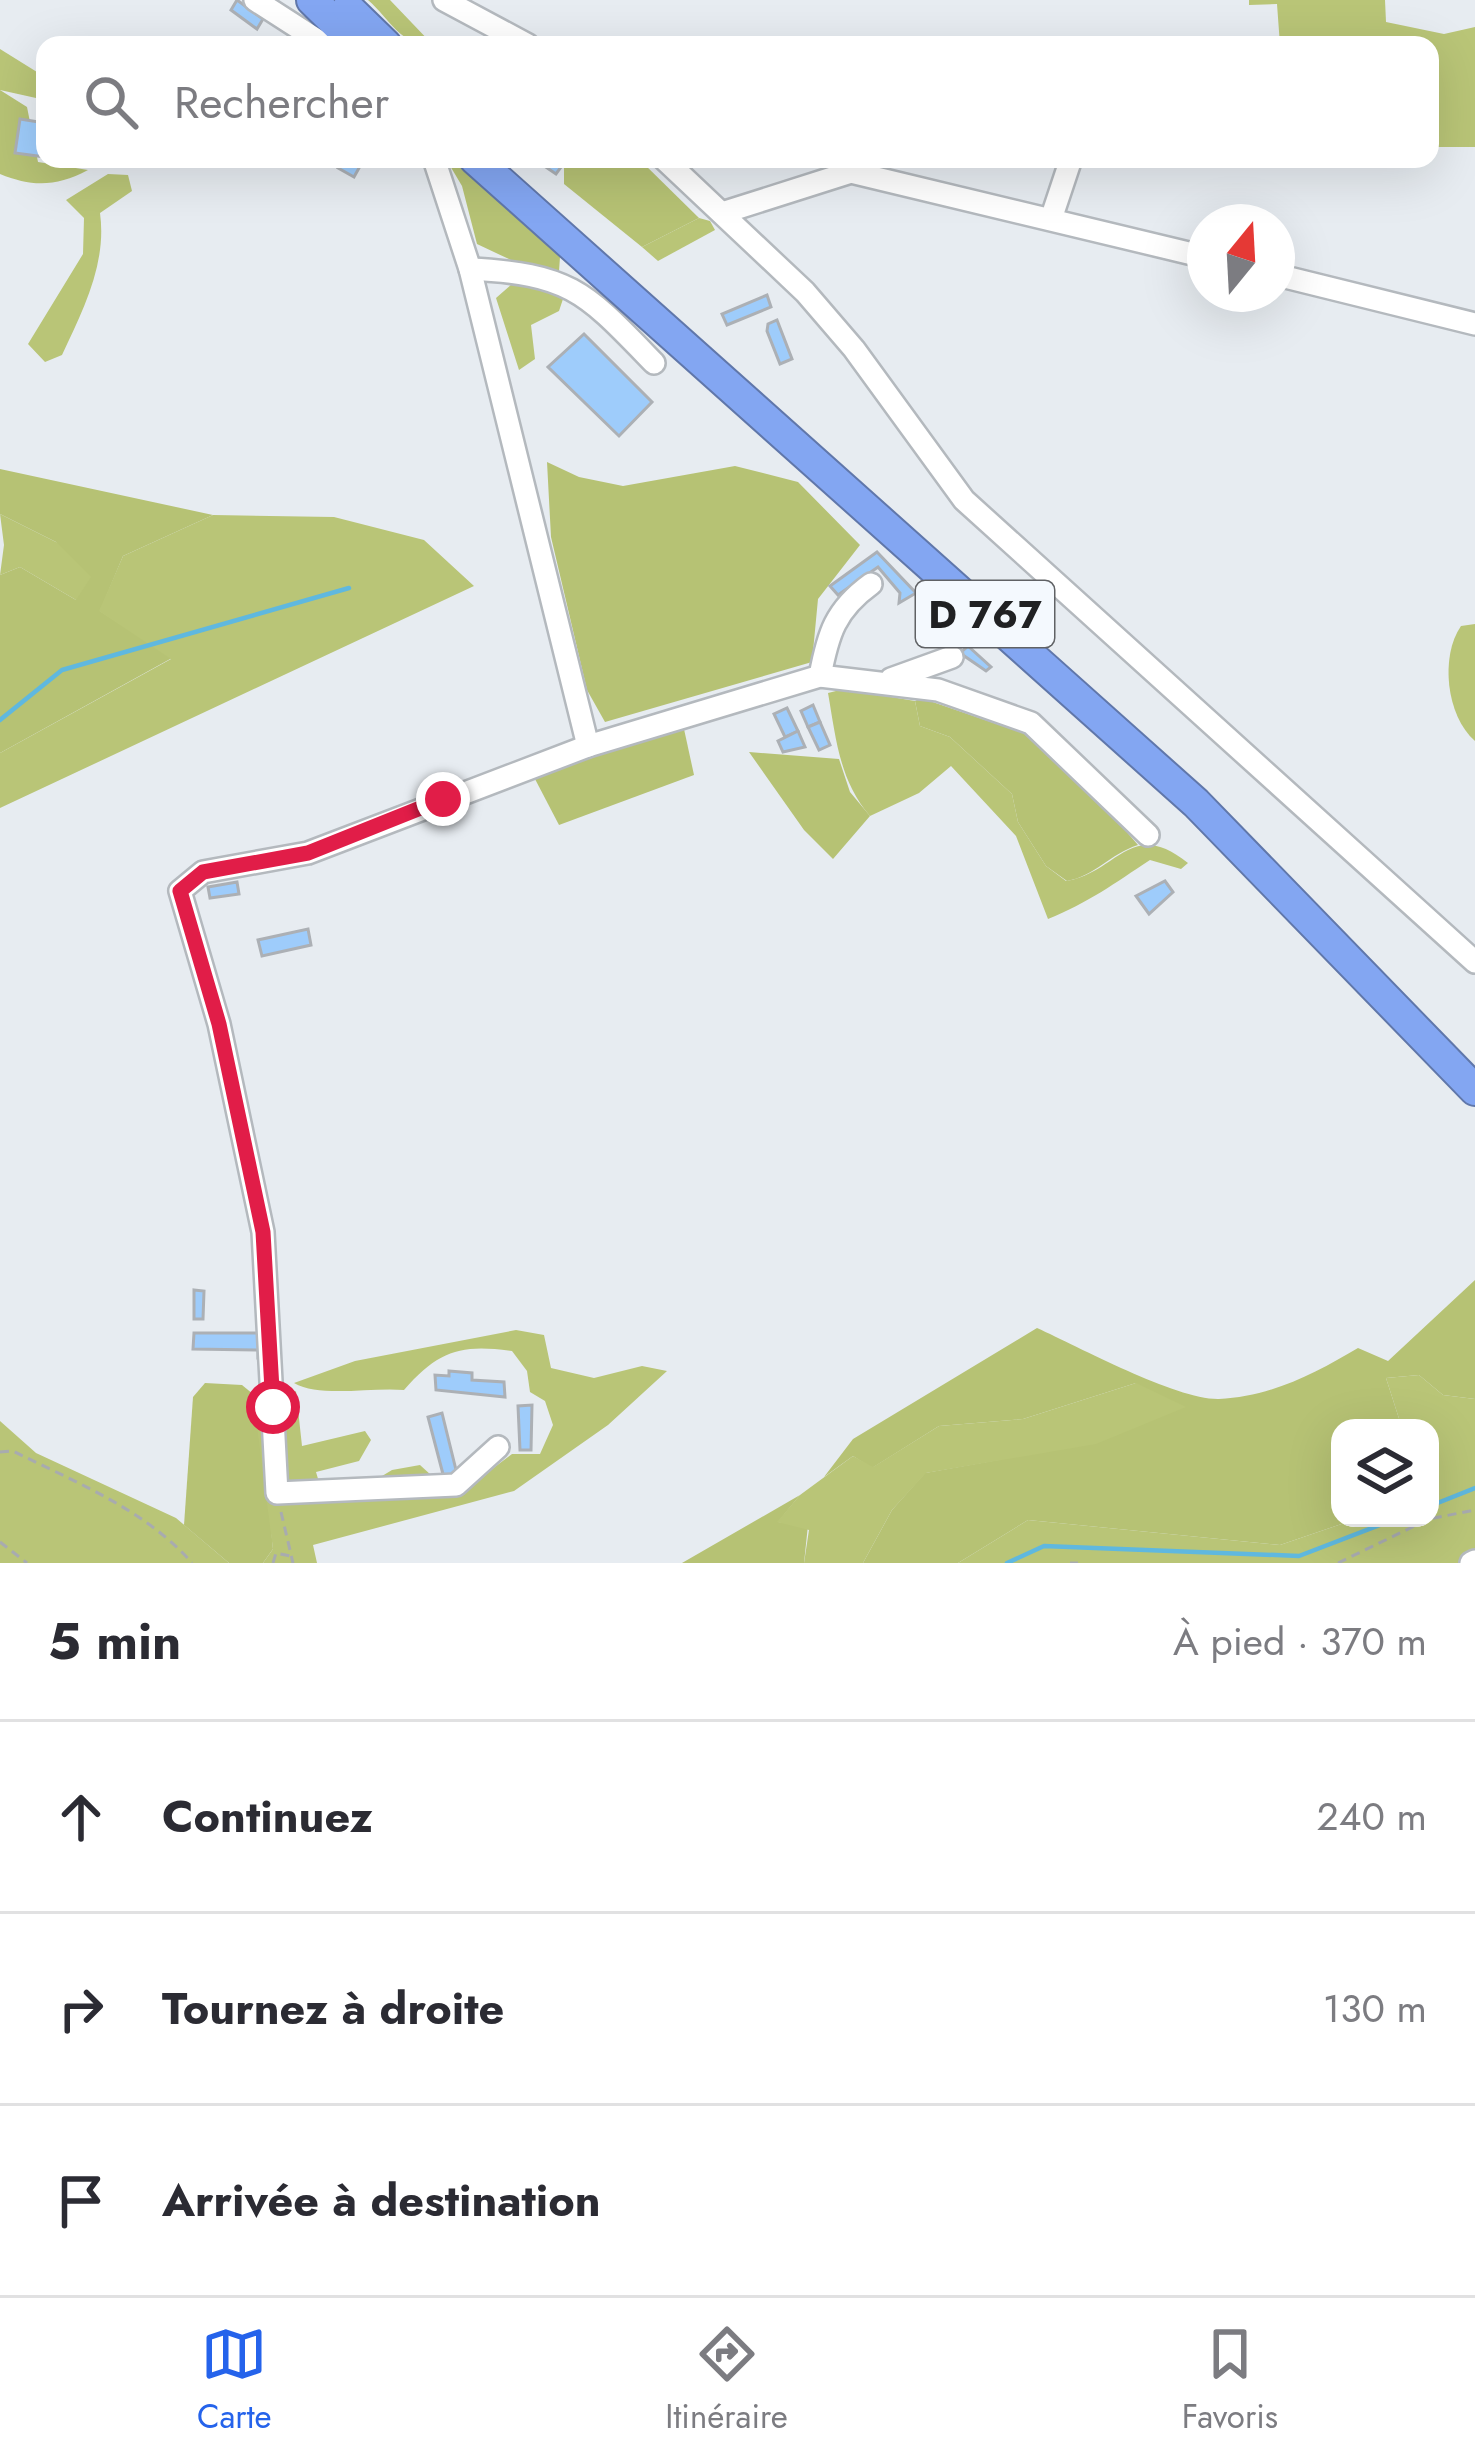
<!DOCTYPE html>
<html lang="fr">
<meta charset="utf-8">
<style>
:root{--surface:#fff;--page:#f7f7f7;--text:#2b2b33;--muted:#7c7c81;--line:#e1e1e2;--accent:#2563eb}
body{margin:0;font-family:Jost,sans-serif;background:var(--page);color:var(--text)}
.controls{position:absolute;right:36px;bottom:36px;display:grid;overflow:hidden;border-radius:24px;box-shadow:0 12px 48px #0002}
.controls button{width:108px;height:108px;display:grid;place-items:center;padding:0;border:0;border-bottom:3px solid var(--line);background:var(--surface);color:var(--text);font:60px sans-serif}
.compass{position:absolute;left:1187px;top:204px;width:108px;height:108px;border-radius:50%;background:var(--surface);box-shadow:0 12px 48px #0002;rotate:18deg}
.stop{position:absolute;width:36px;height:36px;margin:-27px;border:9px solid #e11d48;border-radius:50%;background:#fff}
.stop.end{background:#e11d48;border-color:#fff;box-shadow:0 3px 12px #0008}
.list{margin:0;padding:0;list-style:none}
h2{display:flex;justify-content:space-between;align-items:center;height:156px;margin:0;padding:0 48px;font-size:51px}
h2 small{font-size:39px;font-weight:400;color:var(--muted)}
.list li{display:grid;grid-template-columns:78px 1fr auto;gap:36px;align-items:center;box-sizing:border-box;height:192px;padding:0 48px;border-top:3px solid var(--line)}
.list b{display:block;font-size:45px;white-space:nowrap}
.list em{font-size:39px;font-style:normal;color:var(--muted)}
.icon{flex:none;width:66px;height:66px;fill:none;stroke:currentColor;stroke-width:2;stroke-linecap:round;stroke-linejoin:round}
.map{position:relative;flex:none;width:1475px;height:1563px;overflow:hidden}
.search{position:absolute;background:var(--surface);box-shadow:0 12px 48px #0002;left:36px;right:36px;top:36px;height:132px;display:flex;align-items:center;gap:30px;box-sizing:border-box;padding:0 42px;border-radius:24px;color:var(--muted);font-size:45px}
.sheet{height:732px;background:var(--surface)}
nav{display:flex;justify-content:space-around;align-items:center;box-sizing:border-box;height:168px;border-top:3px solid var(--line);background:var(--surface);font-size:33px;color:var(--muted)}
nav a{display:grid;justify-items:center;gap:6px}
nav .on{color:var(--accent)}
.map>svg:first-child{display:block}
.green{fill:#b6c274}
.forest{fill:#b9c577}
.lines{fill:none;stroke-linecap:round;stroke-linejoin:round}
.stream{stroke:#5fb8df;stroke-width:4.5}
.building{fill:#9eccfb;stroke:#acb0b5;stroke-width:3}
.minor-casing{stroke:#b4b9be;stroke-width:26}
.highway-casing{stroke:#6077aa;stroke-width:34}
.path{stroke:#a8abaf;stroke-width:3;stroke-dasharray:9 6;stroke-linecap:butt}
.minor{stroke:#fff;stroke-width:21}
.highway{stroke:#83a6f2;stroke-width:30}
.route{stroke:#e11d48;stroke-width:15}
.labels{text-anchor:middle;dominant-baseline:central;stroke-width:9;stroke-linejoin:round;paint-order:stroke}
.shield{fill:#f4f9fe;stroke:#606265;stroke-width:3}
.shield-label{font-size:39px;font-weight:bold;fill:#202123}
</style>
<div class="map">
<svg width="1475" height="1563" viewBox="0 0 1475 1563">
<rect width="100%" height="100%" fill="#e7ecf1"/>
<g class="green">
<path d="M0 90 27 107 38 162 88 170C56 187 32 187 0 174Z"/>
<path d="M446 159 460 162 560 257 559 271 513 261 477 244 462 186Z"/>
<path d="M564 159H639L699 218 642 247 564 184Z"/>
<path d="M547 462 579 477 623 486 735 466 798 482 860 545 818 599 812 662 605 722 587 690 551 537Z"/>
<path d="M0 469 213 515 123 556 100 611 172 658 0 753V575L20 567 76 600 56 542 0 514Z"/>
<path d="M921 698 1035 737 1087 786 1138 845C1110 854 1095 876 1067 881L1046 866 1018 822 1012 794 950 737 920 726 915 701Z"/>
<path d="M684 729 694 775 559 825 535 779 593 753Z"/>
<path d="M749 752 839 759 850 792 870 816 833 859 804 830Z"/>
<path d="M1475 1280V1399L1443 1395 1419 1375 1386 1378 1402 1428H1340V1518H1359L1280 1545 1028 1520 958 1563H863L892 1510 925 1473 998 1460 1136 1383 1023 1419 939 1426 872 1468 853 1456 824 1477 853 1439 1037 1328C1079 1347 1177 1400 1219 1399 1270 1397 1316 1373 1358 1348L1388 1361Z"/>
<path d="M205 1383 242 1385 259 1399 273 1549 263 1563H229L184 1525 193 1397Z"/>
<path d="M800 1495 778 1522 808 1525 804 1563H682Z"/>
</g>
<g class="forest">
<path d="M368 0H390L433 45C399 45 391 20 368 0Z"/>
<path d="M1249 0H1385L1386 22 1444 34 1475 27V147H1430V45H1280L1277 4 1249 5Z"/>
<path d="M0 49 45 77V100L0 90Z"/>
<path d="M108 174 128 175 132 191 100 213C107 264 83 310 62 355L45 362 28 344 83 254 84 218 66 200Z"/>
<path d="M699 218 710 221 715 230 658 261 642 247Z"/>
<path d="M513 283 545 288 563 299 559 311 531 325 535 359 519 370 496 298Z"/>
<path d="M0 514 56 542 91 577 76 600 20 567 0 575 4 545Z"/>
<path d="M213 515 334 517 424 540 474 586 0 808V753L171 659 99 611 123 556Z"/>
<path d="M1475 624V741C1446 716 1440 656 1461 626Z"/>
<path d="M844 689 915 701 920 726 950 737 1012 794 1018 822 1046 866 1066 881C1118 872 1131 817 1188 863L1181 869 1150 860C1115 883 1088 903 1048 919L1016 836 951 766 919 793 870 816C839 780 836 738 828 693Z"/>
<path d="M516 1330 544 1335 551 1368 594 1378 642 1366 667 1371 608 1425 514 1491 313 1545 317 1563H263L273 1549 256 1419 296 1391 302 1446 365 1431 371 1440 359 1461 316 1472 324 1499 339 1502 392 1470 420 1465 455 1497 512 1454H540L553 1425 545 1401 530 1392 527 1371 512 1351C461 1344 439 1350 404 1390 370 1387 320 1398 294 1383L355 1361Z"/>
<path d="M1419 1375 1443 1395 1475 1399V1555L1460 1563H958L1028 1520 1280 1545 1359 1518H1430V1428H1402L1386 1378Z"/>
<path d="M1136 1383 1186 1407 1096 1444 926 1473 892 1510 863 1563H804L809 1530 777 1522 800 1495 853 1456 873 1467 939 1426 1023 1419Z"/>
<path d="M0 1421 36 1453 176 1518 229 1563H0Z"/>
</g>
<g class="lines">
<g class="stream">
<path d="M0 720 62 670 349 588"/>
<path d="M1430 1506 1475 1488"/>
<path d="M1007 1563 1044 1546 1299 1556 1398 1518"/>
</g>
</g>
<g class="building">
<path d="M237 0 263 19 257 29 231 10Z"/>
<path d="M20 119 45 123V157L15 153Z"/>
<path d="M343 159H364L354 177 338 168Z"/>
<path d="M534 159H558L564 163 556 174Z"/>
<path d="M767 295 771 307 727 325 722 314Z"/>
<path d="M777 320 792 359 780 364 767 331 768 324Z"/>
<path d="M584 334 652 402 619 436 548 367Z"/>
<path d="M877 552 916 593 899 603 900 593 878 567 838 595 830 586Z"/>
<path d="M968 646 991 667 986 671 960 653Z"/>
<path d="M813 705 820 722 808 727 801 711Z"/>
<path d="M787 708 798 731 785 737 774 714Z"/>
<path d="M820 722 830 745 819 750 808 727Z"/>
<path d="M798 731 805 747 783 752 778 741Z"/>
<path d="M1165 881 1173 892 1149 914 1136 896Z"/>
<path d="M237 882 239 894 210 898 208 887Z"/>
<path d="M308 929 311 945 262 956 258 940Z"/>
<path d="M194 1290 204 1291 203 1319H194Z"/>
<path d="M194 1333H260L268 1358H258V1350L193 1349Z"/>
<path d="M449 1371 472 1373V1380L504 1382 505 1397 436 1390 435 1375 449 1376Z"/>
<path d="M532 1405 531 1450H520L518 1406Z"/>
<path d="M442 1413 457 1474 444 1478 428 1417Z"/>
</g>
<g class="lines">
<defs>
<g id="minor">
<path d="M255 0 325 45"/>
<path d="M444 0 528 45"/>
<path d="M434 159 470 269 588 746"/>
<path d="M664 159 805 292 854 349 964 500 1475 962"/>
<path d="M722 213 851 172 1205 257"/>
<path d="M1051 219 1071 159"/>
<path d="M470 269C572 274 586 293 654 363"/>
<path d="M1277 275 1475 324"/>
<path d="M820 676C828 634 835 610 871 584"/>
<path d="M891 679 952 657"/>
<path d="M498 1447 456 1485 277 1493 263 1232 219 1024 180 891 203 872 308 853 588 746 820 676 938 690 1031 723 1148 835"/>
<path d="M1471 1563 1475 1561"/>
</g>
<g id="highway">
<path d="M312 0 358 45"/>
<path d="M348 8 386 45"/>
<path d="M475 159 1196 803 1475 1090"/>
</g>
</defs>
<use href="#minor" class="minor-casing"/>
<use href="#highway" class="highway-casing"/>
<g class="path">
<path d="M0 1452 13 1451C75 1482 146 1510 192 1563"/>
<path d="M281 1512 293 1563"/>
<path d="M0 1542 27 1563"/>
<path d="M273 1563 276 1553 290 1556"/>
<path d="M1070 1563H1078"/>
<path d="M1338 1563 1429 1519 1475 1510"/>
</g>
<use href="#minor" class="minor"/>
<use href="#highway" class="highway"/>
</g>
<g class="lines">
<path class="route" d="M273 1407 263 1232 219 1024 180 891 203 872 308 853 443 799"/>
</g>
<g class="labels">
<rect class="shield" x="916" y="581" width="138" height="66" rx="9"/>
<g class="shield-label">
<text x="985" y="614">D 767</text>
</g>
</g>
</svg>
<div class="controls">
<button><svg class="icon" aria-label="layers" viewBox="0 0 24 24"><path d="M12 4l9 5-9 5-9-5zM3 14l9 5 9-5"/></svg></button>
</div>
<svg class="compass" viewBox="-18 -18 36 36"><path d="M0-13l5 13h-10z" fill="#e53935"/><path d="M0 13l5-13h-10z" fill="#7c7c81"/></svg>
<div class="stop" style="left:273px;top:1407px"></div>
<div class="stop end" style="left:443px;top:799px"></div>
<div class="search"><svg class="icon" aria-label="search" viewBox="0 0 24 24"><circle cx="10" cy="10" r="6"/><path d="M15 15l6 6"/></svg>Rechercher</div>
</div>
<section class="sheet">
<h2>5 min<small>À pied · 370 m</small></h2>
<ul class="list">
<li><svg class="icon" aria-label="ahead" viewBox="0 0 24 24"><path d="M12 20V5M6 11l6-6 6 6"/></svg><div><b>Continuez</b></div><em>240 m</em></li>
<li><svg class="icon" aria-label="right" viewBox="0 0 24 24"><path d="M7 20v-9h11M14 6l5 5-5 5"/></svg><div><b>Tournez à droite</b></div><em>130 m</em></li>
<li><svg class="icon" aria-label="arrive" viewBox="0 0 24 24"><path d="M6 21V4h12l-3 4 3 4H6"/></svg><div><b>Arrivée à destination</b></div></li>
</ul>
</section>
<nav>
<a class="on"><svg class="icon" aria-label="map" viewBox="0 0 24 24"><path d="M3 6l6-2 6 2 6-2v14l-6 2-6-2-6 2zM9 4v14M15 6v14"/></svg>Carte</a>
<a><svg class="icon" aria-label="directions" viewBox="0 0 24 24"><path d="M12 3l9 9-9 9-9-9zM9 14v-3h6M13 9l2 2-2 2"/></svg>Itinéraire</a>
<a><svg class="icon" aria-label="saved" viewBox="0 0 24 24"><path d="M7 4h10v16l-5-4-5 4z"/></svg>Favoris</a>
</nav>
